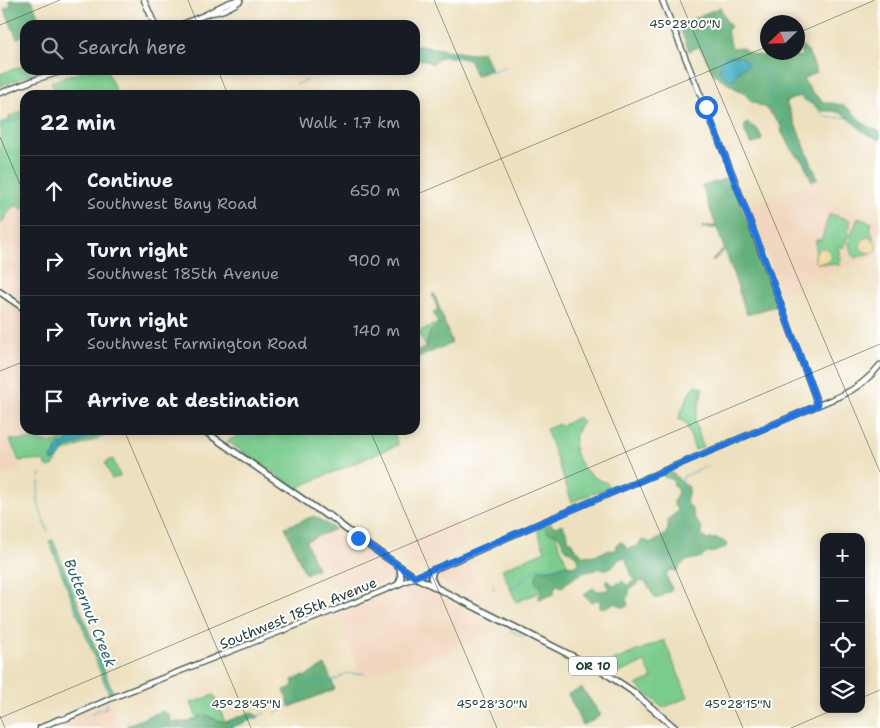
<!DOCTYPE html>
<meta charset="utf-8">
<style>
:root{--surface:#171b24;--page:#20242c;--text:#f1f3f6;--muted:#9ea1a6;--line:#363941}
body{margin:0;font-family:"Shantell Sans",sans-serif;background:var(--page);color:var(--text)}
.controls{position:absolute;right:15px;bottom:15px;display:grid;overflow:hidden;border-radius:10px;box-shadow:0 2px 8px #0003}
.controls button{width:45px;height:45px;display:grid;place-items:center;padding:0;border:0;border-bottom:1px solid var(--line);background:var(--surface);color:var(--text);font:25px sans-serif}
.compass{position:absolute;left:760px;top:15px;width:45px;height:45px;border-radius:50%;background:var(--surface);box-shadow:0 2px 8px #0003;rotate:247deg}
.stop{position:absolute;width:15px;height:15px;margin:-11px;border:4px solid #1a73e8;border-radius:50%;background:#fff}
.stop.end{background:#1a73e8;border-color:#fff;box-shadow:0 1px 5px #0008}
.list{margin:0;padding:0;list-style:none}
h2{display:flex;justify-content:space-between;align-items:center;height:65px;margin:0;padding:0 20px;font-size:21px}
h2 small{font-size:16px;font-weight:400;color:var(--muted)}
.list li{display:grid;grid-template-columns:32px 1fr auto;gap:15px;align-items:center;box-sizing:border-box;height:70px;padding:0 20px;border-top:1px solid var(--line)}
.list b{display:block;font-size:19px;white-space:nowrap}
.list p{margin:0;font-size:16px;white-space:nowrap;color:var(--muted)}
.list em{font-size:16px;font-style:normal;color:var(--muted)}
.icon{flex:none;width:28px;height:28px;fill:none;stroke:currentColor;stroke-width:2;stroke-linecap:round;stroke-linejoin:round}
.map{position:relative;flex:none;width:880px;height:728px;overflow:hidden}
.search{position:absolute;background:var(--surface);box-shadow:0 2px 8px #0003;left:20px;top:20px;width:400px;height:55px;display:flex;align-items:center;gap:12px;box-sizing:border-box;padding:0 18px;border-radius:15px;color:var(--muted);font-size:19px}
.panel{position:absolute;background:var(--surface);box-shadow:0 2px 8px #0003;left:20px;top:90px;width:400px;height:345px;border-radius:15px}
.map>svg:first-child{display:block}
.built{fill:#f1d5bd}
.green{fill:#7acc8d;stroke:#4c8460}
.forest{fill:#63b078;stroke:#417656}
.sand{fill:#eeda9e;stroke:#868c69}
.water{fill:#3eaabe;stroke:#2e7479}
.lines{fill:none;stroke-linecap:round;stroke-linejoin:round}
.stream{stroke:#3eaabe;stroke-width:1}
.secondary-casing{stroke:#3e5549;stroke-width:7}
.primary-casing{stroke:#3e5549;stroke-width:8}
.secondary{stroke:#fff;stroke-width:4.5}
.primary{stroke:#fff;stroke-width:5}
.route{stroke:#1a73e8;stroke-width:6}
.ticks{fill:none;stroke:#1f3d34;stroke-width:1;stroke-opacity:0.45}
.labels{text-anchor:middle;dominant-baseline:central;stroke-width:4;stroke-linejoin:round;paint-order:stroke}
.shield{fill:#fff;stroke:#627771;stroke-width:1}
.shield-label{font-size:12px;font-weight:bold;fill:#1f3d34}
.street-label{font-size:14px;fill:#1f3d34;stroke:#fff}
.water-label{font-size:15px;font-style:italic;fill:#2a6364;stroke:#fff}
.ticks-label{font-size:12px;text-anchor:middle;fill:#1f3d34;stroke:#fff;stroke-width:4;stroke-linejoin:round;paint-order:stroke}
</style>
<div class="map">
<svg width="880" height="728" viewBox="0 0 880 728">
<rect width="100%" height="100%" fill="#fff"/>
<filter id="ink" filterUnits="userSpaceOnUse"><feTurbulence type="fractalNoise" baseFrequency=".02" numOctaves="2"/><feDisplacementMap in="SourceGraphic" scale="10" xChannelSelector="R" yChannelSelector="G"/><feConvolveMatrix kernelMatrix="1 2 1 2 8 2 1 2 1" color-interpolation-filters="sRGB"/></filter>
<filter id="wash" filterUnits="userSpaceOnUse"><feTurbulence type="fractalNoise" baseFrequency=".0096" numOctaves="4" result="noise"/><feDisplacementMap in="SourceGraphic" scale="20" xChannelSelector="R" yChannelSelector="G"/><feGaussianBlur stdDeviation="1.12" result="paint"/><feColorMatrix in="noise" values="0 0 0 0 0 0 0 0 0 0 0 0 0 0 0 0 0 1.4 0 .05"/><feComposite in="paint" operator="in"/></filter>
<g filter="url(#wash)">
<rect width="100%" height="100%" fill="#ede0be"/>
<g class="built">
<path d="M818 179 830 203 877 218 880 216 879 219 880 224V255L847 267 825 277 840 291 839 292 823 277 782 293 750 207Z"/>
<path d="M15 205 18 206 25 210V299L0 282V270L5 265 6 253 0 250V225L13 206Z"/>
<path d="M0 300 25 316V430H64L60 439 57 442 51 444 17 436 8 439 21 470 0 478Z"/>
<path d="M456 519 467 547 421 567 415 566 388 548Z"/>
<path d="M335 529 343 535 338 543 349 556 365 550 395 572 396 574 395 578 339 601 325 566 317 569 305 541Z"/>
<path d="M468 562 483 597 485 603 438 579V576L440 574Z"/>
<path d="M414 585 501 629 408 668 405 661 362 678 338 616Z"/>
<path d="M109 702 112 704 121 728H53L71 721 73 717Z"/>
</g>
<g class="green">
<path d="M25 65V70H44L0 86V74Z"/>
<path d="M87 70H107L117 95H57L51 82C59 80 64 77 71 74L72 75Z"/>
<path d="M25 110V210L18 206H13L0 225V123L10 120 9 117Z"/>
<path d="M831 214 850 220V227L847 233 849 234 843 248 837 246 841 257 840 265 817 263 815 261 816 240 823 239 822 238 829 215Z"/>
<path d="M858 218 872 223 870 228 877 248 876 251 855 258C843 242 852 235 858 218Z"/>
<path d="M438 323 439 325 430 334 426 347 420 335 415 337 419 334 418 332Z"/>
<path d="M696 385 703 388 695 421 703 447 695 450 686 423 678 419 691 389Z"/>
<path d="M578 417 583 422C563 446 581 475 607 483L609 487 572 502 546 429 559 424 561 426Z"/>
<path d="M64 430H119L62 453 54 465 49 468 46 466V463L40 461 32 460 19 461 10 440C15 439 18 440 23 440 28 440 26 439 31 439 47 441 57 451 64 430Z"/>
<path d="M251 430H393L398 445 296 488 227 441Z"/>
<path d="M113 459 120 476 112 479 105 463Z"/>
<path d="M551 524 573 579 516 602 502 569 545 551 537 530Z"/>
<path d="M53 540 113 693 109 694 49 541Z"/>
<path d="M664 640 688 697 663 708 636 685 652 678 645 662 619 673 605 664Z"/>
<path d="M214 695 225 722C215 720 207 712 197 718L191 703Z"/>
</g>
<g class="forest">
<path d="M9 0H32L38 16V21L34 22 31 25H25V35L17 38 4 9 11 6Z"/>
<path d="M720 7 726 20 731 27 727 31 732 48 741 47 751 54 765 56 758 37 767 39 768 52C779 52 790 55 802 57L798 46V43H799L808 51 817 72 803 79 812 92 825 103C853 103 850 114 869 127 872 129 877 130 880 132V140L865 133 844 114 833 111H822L799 96 786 102 818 179 812 181 802 159 797 157 795 154 782 133 781 126 767 109 751 101 745 94 725 82 713 73 705 56 699 47 689 51 679 25Z"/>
<path d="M415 45 471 54 483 51 491 70 476 76 469 59 443 56 432 64 425 60 415 59Z"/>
<path d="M748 123 758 130 762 138 761 141 753 144 750 143 745 132V125Z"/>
<path d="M728 178 731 179 732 181 778 305 747 315 725 250 713 261 712 260 724 248 717 228H702V226H716L702 186Z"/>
<path d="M434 293 452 343 415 359 416 352 426 347 430 332 439 325 433 312 437 311V307L432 295Z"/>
<path d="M666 471C674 472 676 477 682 482 684 484 686 485 689 487V490L686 502 691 507 695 519 702 528V536L707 540C714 537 722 539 727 544L726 547 715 552 707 553 702 557 686 561 681 565 677 571 672 570 668 571 666 575 672 589 670 592 664 593 662 597 656 599C651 593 649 586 644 581L640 582 629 590V595L626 599 628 605 626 607H621L616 603C611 604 606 609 600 607V601L597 600 591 602 583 595 593 588 598 591 608 590 609 588 606 585V580H608L613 585 617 584 622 581 627 585 634 581 625 558 619 559C614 566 607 572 598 568 594 572 589 571 583 573 575 576 569 581 562 587L557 585 555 586 554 594 541 599 538 598 542 591 540 589 541 586 536 584C535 579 536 575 539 570L542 569 549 570 563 565 576 566 579 563C579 554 571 554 566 549 562 545 562 538 557 535 550 531 548 537 545 526L550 523 555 527 562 524 568 535V539C572 542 572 544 574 547 576 550 580 551 582 555 587 555 591 556 595 555 604 553 607 548 616 551V545L620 542 623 543 627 549 638 546 640 542 643 540 652 543C657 539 667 536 668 528 668 525 668 522 668 519L676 513 678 510C669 502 677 499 678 490L673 486 674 482 672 479 664 477 660 473Z"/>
<path d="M314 516 335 529 306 541 317 569 305 574 285 527Z"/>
<path d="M325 665 335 689 290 707 284 690 292 687 293 684 292 680 303 676 304 677Z"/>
<path d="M582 688 601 715 592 721 582 725 568 694Z"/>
<path d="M162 711 168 714 172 722H188L201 716 207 715 218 721 225 722 251 712 259 717 230 728H128L127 725Z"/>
</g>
<g class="sand">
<path d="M869 237 875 241 877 248 876 251 870 253 863 251 860 246 863 239Z"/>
<path d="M824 248 829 251C833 261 825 263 817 263L815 261V254L819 249Z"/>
</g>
<g class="water">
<path d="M729 56 742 57 748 63 747 65 738 71 735 79C728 80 720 76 719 68L721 66 720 65C722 60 724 57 729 56Z"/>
<path d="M79 430H113L93 437 75 445 67 447 56 460 52 461 51 457 55 454 59 444H64Z"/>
</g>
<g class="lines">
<g class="stream">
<path d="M696 33C703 44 712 53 723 60"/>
<path d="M415 48 471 58C483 75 488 73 505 67"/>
<path d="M747 63 757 65 765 72 768 89 772 98 785 121 812 174"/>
<path d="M318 76 331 70"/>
<path d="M768 82C781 95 790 89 804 94 813 98 816 111 825 116 833 121 843 114 851 119 862 125 867 134 880 138"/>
<path d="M296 85 308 80"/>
<path d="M0 126 16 120 21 116"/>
<path d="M46 467 52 460"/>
<path d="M41 473C40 479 38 486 38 492 37 506 43 519 48 531"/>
<path d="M50 541 96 653 111 693"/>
<path d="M624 555C632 557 639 563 646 564 659 564 682 552 683 539L682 504 683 477 709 465"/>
<path d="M493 585 494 590"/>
<path d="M511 590 536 569 540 568 574 571 594 562 619 556"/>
<path d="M510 630 523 637"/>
<path d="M91 714 98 710 106 708 107 703"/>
<path d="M275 714 301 697 305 689 310 683 314 681 325 682 337 679 346 673 353 674 364 673"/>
<path d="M224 728 265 713"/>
</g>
</g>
</g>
<g filter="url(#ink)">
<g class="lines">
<defs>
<g id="secondary">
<path d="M144 0 155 25"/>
<path d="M662 0 732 173 818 405"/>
<path d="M209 13C219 13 232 7 240 1"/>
<path d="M180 25C189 21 198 18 207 14 217 8 228 1 240 0"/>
<path d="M0 93 37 79 67 70"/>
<path d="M57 721 67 718 112 698 368 597 466 556 538 524 840 396C856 389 869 379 880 365"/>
<path d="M40 728 59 719"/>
</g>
<g id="primary">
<path d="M0 292 25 309"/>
<path d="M203 430 327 516"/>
<path d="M326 515H329L339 523 342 526 358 538 415 577 602 671 632 691 675 728"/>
<path d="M433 570 431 578 436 588"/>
<path d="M398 585 401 578 400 568"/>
</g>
</defs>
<use href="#secondary" class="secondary-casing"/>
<use href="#primary" class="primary-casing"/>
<use href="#secondary" class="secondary"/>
<use href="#primary" class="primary"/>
</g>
</g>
<g class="lines" filter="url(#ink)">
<path class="route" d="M358 538 415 577 538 524 789 418 818 405 758 242 706 107"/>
</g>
<path class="ticks" d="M188 0 198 25M434 0 743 728M680 0 880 472M0 25 60 0M798 33 875 0M218 70 228 95M0 137 25 196M415 195 768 46M0 371 25 361M124 430 251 728M370 430 497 728M861 698 880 690M0 716 5 728M0 718 880 344M791 728 835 709"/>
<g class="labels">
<rect class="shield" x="569" y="656.5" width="48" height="19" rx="4"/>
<g class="shield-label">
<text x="593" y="666">OR 10</text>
</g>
<g class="street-label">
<text transform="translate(298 613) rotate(-22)">Southwest 185th Avenue</text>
</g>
<g class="water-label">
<text transform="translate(90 613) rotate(68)">Butternut Creek</text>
</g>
</g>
<g class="ticks-label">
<text x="685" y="28">45°28'00"N</text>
<text x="246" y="708">45°28'45"N</text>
<text x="492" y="708">45°28'30"N</text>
<text x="738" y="708">45°28'15"N</text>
</g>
</svg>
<div class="controls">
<button>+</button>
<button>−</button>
<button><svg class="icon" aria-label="locate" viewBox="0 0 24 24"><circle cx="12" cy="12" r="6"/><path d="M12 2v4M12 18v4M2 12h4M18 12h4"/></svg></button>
<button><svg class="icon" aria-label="layers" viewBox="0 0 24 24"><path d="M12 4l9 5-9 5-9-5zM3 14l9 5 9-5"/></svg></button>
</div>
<svg class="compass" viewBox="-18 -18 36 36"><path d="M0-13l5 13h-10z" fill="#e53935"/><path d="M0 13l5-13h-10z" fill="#9ea1a6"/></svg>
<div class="stop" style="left:706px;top:107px"></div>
<div class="stop end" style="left:358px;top:538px"></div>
<div class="search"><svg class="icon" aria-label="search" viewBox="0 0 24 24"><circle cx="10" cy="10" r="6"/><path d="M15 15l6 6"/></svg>Search here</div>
<section class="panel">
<h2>22 min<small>Walk · 1.7 km</small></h2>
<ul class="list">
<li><svg class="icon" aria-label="ahead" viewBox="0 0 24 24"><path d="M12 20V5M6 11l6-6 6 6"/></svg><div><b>Continue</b><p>Southwest Bany Road</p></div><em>650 m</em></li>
<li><svg class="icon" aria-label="right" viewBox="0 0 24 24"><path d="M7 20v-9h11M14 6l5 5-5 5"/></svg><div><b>Turn right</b><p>Southwest 185th Avenue</p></div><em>900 m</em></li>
<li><svg class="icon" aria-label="right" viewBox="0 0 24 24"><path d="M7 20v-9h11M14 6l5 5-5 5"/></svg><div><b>Turn right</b><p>Southwest Farmington Road</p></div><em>140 m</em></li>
<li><svg class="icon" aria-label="arrive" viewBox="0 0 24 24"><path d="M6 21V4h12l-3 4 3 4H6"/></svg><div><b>Arrive at destination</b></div></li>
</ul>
</section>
</div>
